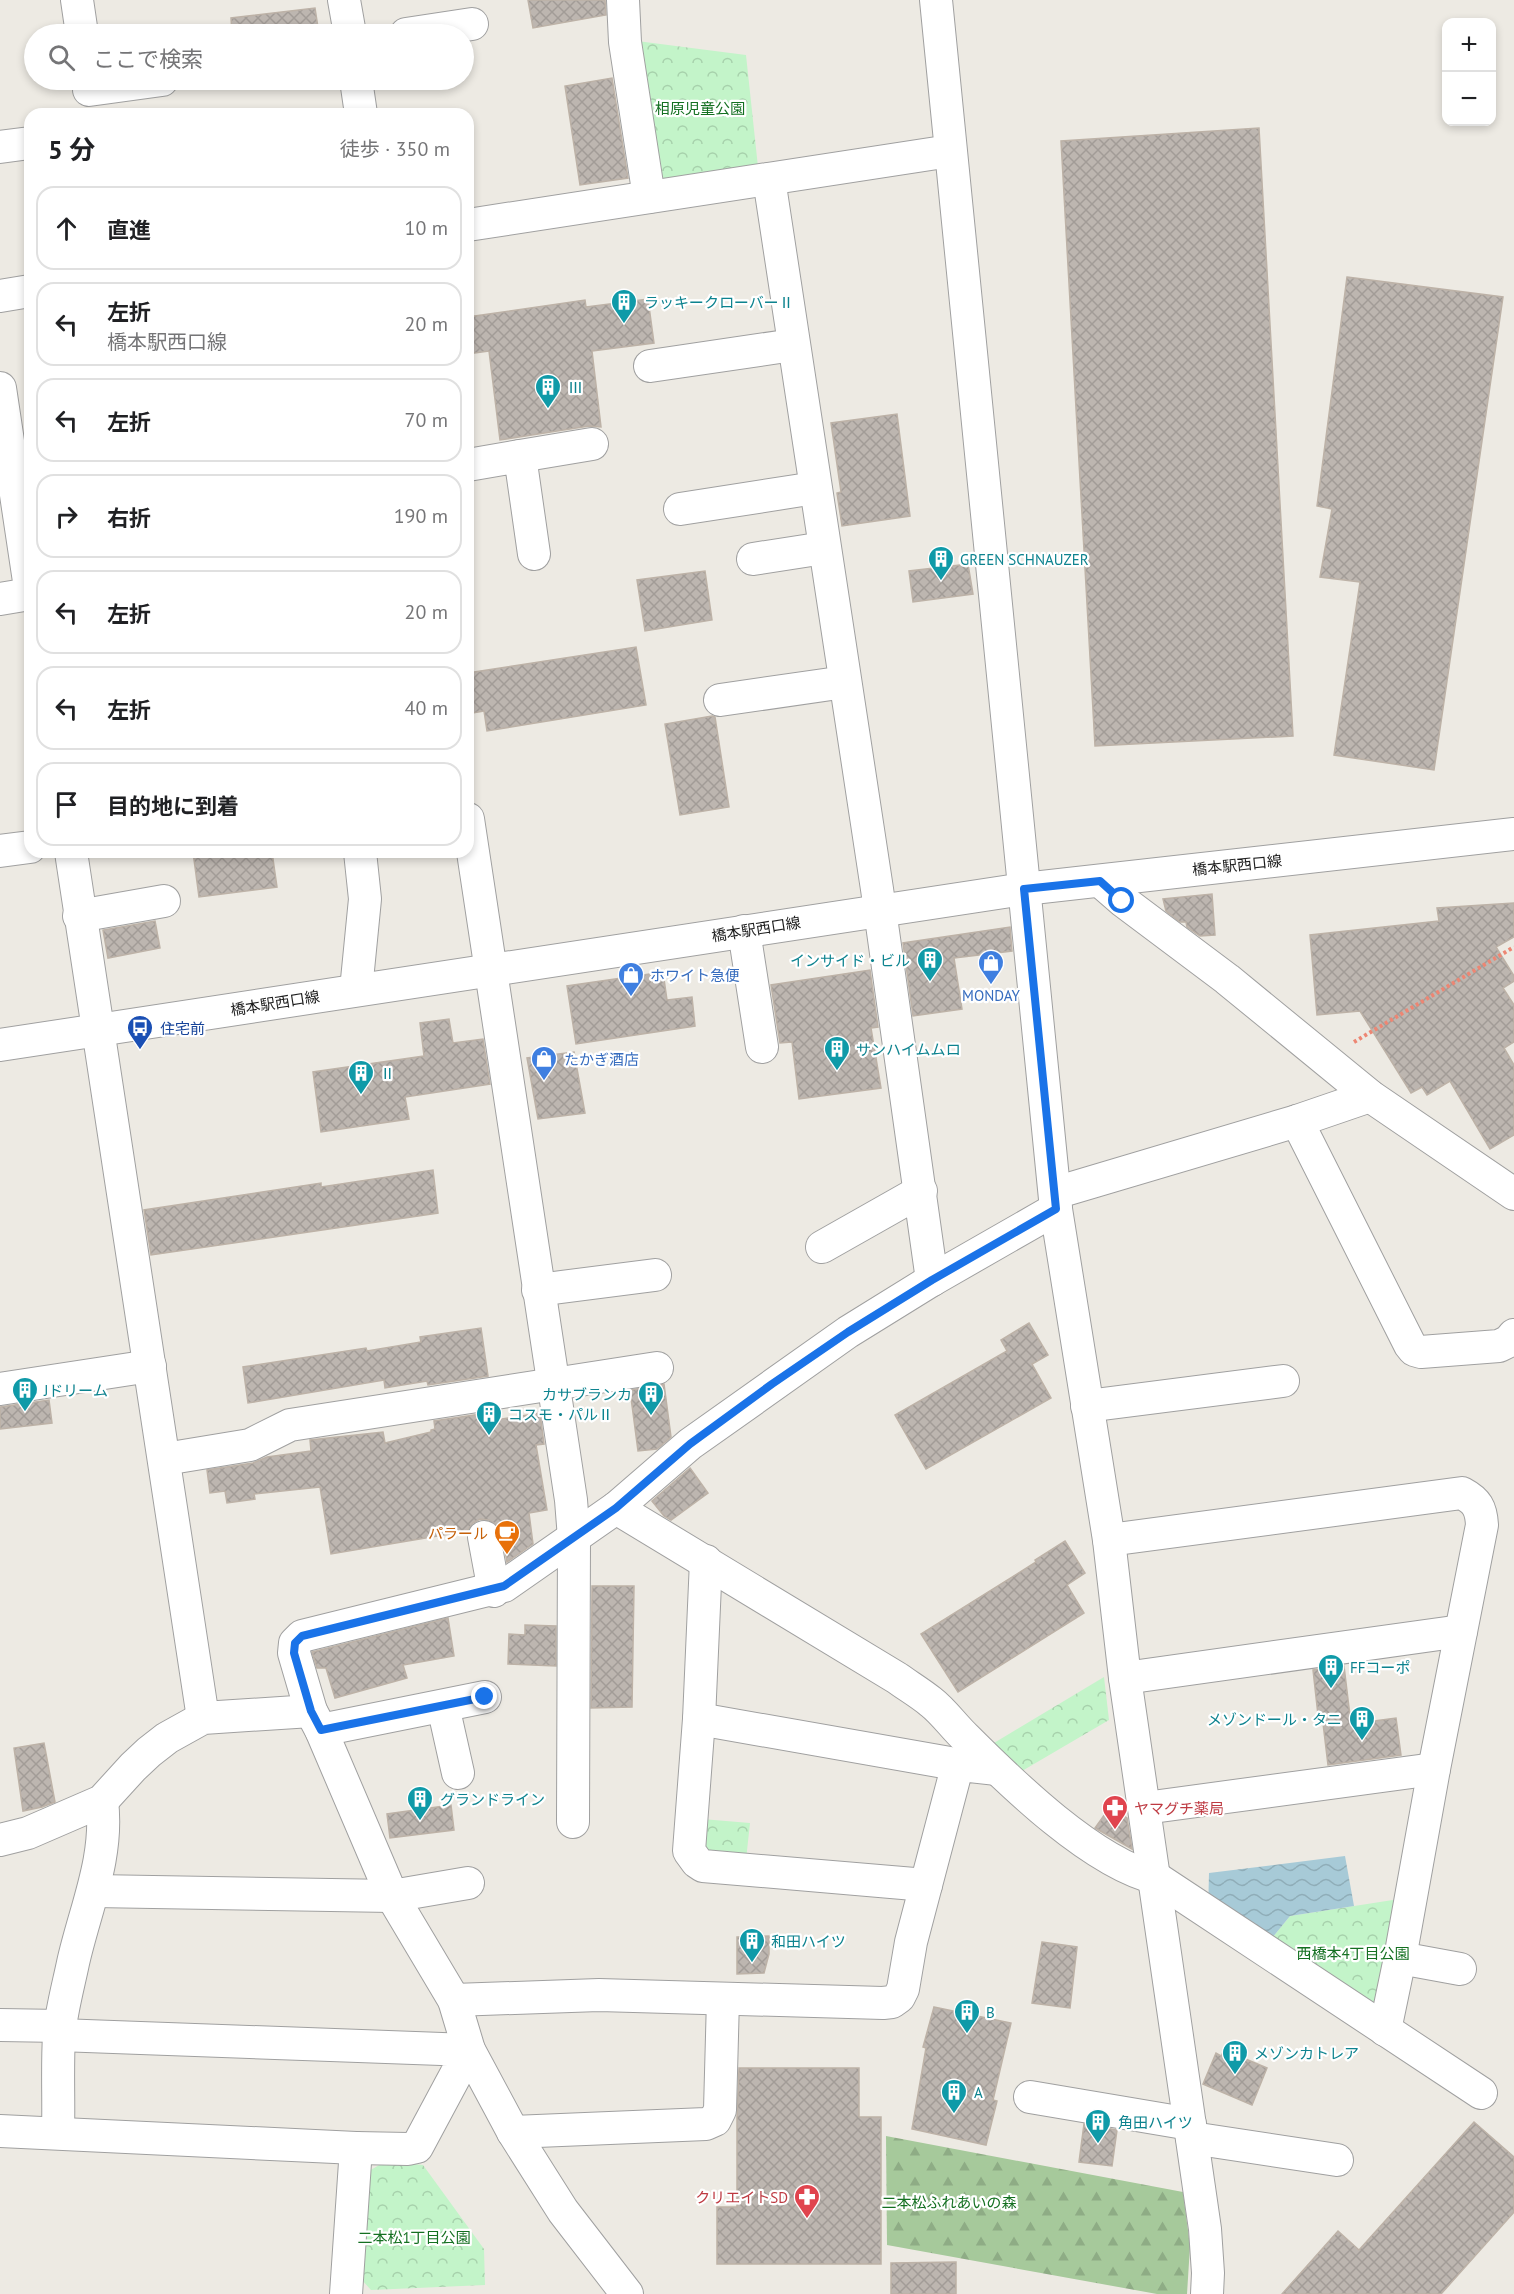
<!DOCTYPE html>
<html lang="ja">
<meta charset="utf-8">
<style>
:root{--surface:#fff;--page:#f6f6f6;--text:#202124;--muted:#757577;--line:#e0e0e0}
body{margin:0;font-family:"PT Sans","Noto Sans JP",sans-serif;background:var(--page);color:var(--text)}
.controls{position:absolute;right:18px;top:18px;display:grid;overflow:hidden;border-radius:12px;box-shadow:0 3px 9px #0003}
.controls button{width:54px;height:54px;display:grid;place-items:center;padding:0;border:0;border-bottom:2px solid var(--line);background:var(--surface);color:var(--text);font:30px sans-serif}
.stop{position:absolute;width:18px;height:18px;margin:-14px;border:4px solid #1a73e8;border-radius:50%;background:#fff}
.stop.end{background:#1a73e8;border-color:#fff;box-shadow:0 2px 6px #0008}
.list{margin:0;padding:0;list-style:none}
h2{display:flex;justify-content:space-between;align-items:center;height:78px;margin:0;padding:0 24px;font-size:26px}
h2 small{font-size:20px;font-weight:400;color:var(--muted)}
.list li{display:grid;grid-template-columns:39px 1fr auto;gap:18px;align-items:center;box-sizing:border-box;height:84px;margin:0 12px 12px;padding:0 12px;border:2px solid var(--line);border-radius:18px}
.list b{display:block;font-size:22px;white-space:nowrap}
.list p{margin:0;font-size:20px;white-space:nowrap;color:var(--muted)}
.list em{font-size:20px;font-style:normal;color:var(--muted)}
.icon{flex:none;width:33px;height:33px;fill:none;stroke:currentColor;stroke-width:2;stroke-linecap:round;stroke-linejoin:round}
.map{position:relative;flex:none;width:1514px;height:2294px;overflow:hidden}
.search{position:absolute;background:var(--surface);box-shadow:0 3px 9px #0003;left:24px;top:24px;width:450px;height:66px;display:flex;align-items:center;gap:15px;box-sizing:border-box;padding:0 21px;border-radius:33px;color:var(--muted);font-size:22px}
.panel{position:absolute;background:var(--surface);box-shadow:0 3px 9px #0003;left:24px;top:108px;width:450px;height:750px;border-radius:18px}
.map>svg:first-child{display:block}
.forest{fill:url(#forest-firs)}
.park{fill:url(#park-crowns)}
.water{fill:url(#water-waves)}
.building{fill:url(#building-cross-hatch);stroke:#bdb2a7;stroke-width:1.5}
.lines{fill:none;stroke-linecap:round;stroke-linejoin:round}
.minor-casing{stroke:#a0a0a0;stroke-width:34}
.path{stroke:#ed8673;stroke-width:4;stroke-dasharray:3 3;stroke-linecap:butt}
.minor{stroke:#fff;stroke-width:32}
.route{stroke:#1a73e8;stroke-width:8}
.labels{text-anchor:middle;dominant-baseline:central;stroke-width:4.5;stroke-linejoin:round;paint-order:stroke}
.park-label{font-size:15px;fill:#147021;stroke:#fff}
.culture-label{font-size:15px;fill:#0d838f;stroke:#fff;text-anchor:start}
.street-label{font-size:15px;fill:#1c1c1c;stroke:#fff}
.shop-label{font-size:15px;fill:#366cbe;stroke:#fff;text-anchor:start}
.transit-label{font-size:15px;fill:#164399;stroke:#fff;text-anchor:start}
.food-label{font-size:15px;fill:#c56008;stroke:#fff;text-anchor:end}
.health-label{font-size:15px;fill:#be3a42;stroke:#fff;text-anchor:start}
</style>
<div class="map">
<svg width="1514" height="2294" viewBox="0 0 1514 2294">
<defs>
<pattern id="forest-firs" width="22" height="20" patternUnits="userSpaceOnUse" patternTransform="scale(1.5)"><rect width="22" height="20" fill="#a6c99b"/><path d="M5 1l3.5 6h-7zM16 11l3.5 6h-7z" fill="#8eac85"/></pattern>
<pattern id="park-crowns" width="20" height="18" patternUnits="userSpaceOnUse" patternTransform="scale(1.5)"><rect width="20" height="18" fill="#c3f4c9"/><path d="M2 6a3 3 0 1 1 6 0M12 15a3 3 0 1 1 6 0" fill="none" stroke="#a7d1ac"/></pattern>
<pattern id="water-waves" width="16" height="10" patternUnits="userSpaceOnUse" patternTransform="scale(1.5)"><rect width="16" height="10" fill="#a7cad7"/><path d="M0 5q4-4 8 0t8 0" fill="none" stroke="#8fadb8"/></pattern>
<pattern id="building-cross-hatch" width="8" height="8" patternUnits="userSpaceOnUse" patternTransform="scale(1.5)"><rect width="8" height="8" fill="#bdb6b0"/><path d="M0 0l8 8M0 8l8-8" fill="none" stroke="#a29c97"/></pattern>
</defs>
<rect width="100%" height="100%" fill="#edeae3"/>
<path class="forest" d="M886 2136 1183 2192 1190 2246 1187 2294H1157L887 2245Z"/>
<g class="park">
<path d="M637 41 746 55 758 167 658 179Z"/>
<path d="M1104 1677 1109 1720 1022 1771 989 1746Z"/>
<path d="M702 1819 750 1823 746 1860 715 1857 700 1846Z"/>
<path d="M1412 1897 1385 2030 1263 1949 1290 1916Z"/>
<path d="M386 2161 423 2165 484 2249 485 2285 371 2290 361 2279 369 2171Z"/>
</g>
<path class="water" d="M1345 1856 1354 1906 1290 1916 1263 1949 1208 1913 1209 1873Z"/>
<g class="building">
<path d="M528 0H605L606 15 533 28Z"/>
<path d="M315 8 319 34H232L231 18Z"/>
<path d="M612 78 628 178 580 185 565 86Z"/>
<path d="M1259 128 1293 736 1095 746 1061 141Z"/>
<path d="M1347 277 1503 297 1434 770 1334 755 1360 582 1320 577 1332 509 1317 506Z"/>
<path d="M648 299 654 343 592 351 601 427 589 426 500 440 489 351 468 354V317L585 300 586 307Z"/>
<path d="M897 414 910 516 842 526 837 493 841 492 831 423Z"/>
<path d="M968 564 973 594 913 602 909 571Z"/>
<path d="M705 571 712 620 645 631 637 580Z"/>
<path d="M636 647 646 705 487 731 484 711 473 713 468 690V673Z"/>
<path d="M712 716 715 717 729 807 680 815 665 724Z"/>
<path d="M193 852H272L277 887 199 897Z"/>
<path d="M1212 894 1215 935 1200 936 1187 927 1186 922H1180L1166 911 1163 899Z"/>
<path d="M1514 903V937L1496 947 1514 976V981L1503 988 1514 1005V1042L1504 1048 1514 1065V1135L1490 1149 1450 1081 1427 1095 1422 1087 1411 1093 1360 1011 1317 1015 1310 935 1439 921 1437 908Z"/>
<path d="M155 921 160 948 108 958 103 930Z"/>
<path d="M1010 927 1012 951 954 958 962 1009 913 1016 903 943Z"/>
<path d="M870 970 878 1027 871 1028 881 1088 799 1099 792 1042 780 1043 771 985Z"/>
<path d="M663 972 667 1000 692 997 695 1026 576 1044 567 986Z"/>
<path d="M449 1019 453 1043 483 1039 490 1084 405 1097 409 1119 321 1132 313 1072 424 1056 420 1023Z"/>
<path d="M574 1052 585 1113 538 1119 527 1058Z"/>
<path d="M433 1170 438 1213 151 1255 144 1210 321 1183V1187Z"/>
<path d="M1029 1323 1048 1355 1032 1364 1051 1398 926 1469 895 1415 1007 1351 1001 1340Z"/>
<path d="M481 1328 488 1376 428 1385 427 1381 385 1388 384 1380 248 1403 243 1367 366 1348 367 1351 421 1342 420 1337Z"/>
<path d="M664 1384 671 1437 657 1449 638 1451 630 1390Z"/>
<path d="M49 1400 52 1423 0 1429V1407Z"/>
<path d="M494 1412 495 1420 540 1413 544 1444 536 1445 547 1510 529 1513 533 1544 507 1562 502 1533 497 1525 489 1520 480 1519 473 1523 467 1531 331 1554 320 1487 254 1494 255 1499 227 1503 225 1491 210 1493 207 1470 253 1463 267 1457 311 1451 310 1440 383 1432 385 1443 431 1432V1430L435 1429 434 1421Z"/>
<path d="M690 1468 708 1493 671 1520 664 1516 652 1501Z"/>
<path d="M1065 1541 1085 1573 1067 1585 1084 1613 958 1692 921 1634 1036 1562 1035 1560Z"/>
<path d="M592 1586H634L632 1707 591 1708Z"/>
<path d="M448 1618 454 1656 403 1665 407 1678 335 1698 326 1668H317L312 1652Z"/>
<path d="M525 1625 556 1626V1666L508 1664 509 1634 525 1635Z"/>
<path d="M1344 1666 1351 1724 1396 1718 1401 1755 1328 1765 1322 1715H1318L1313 1670Z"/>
<path d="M44 1743 55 1802 42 1807 23 1811 14 1748Z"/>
<path d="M451 1805 454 1830 390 1838 387 1814Z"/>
<path d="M1110 1807 1127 1818 1132 1849 1095 1828Z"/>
<path d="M769 1936V1954L764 1973 737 1974V1937Z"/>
<path d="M1042 1942 1077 1947 1070 2008 1032 2003Z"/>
<path d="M934 2007 1011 2023 993 2100 997 2101 986 2145 912 2129 926 2048 923 2047Z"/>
<path d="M1224 2050 1267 2068 1252 2105 1203 2084 1216 2053 1221 2056Z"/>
<path d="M739 2068H859V2117H881V2264H717V2207H737V2117Z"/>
<path d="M1474 2122 1514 2157V2212L1441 2294H1282L1338 2231 1359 2250Z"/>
<path d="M1084 2124 1117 2130 1112 2166 1079 2162Z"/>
<path d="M956 2262V2294H891V2263Z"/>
</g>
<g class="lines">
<defs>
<g id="minor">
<path d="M77 0 82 34"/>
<path d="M344 0 350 34"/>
<path d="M623 0 625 42 649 197"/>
<path d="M936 0 1056 1209 1109 1540 1125 1678 1205 2229 1208 2273 1207 2294"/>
<path d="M406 34 472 24"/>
<path d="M356 80 361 114"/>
<path d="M89 90 162 80"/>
<path d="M0 147 30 143"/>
<path d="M769 179 877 889 932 1280"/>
<path d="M468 225 950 151"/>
<path d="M0 296 30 291"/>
<path d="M650 366 793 345"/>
<path d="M0 388 30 588"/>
<path d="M520 456 592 444"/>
<path d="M468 465 520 456 534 554"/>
<path d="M680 509 815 488"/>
<path d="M753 559 824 548"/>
<path d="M0 599 30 594"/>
<path d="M720 700 845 682"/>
<path d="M468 819 571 1500 574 1538 573 1822"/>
<path d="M0 851 30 847"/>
<path d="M71 852 203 1718"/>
<path d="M1100 881 1123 901 1227 979 1370 1096 1514 1194"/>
<path d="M79 916 164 901"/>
<path d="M744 931 762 1047"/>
<path d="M356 990 365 899 360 852"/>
<path d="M0 1045 1024 889 1514 834"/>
<path d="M1297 1121 1410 1345 1414 1350 1421 1352 1499 1346 1509 1341 1514 1335"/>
<path d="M1055 1193 1297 1121 1370 1096"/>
<path d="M822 1247 921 1191"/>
<path d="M538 1290 655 1275"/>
<path d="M0 1389 150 1366"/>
<path d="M1087 1406 1283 1381"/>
<path d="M165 1459 250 1445 290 1425 657 1368"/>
<path d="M616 1508 897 1678C908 1686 920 1693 931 1702 944 1712 954 1727 966 1738 1012 1784 1093 1863 1156 1878L1481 2093"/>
<path d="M484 1537 494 1591"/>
<path d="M1109 1540 1462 1493C1477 1501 1481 1508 1482 1525L1434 1769 1400 1958 1385 2030"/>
<path d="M706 1561 699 1719 689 1851 697 1862 703 1866 926 1885"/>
<path d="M1125 1678 1461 1631"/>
<path d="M443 1706 458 1773"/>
<path d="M699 1719 961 1765"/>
<path d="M321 1730 485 1697"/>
<path d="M1145 1808 1434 1769"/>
<path d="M0 1840 28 1833 102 1801 133 1767 149 1752 167 1738 203 1718 311 1711"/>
<path d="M94 1891 392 1896 468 1883"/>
<path d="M1400 1958 1460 1969"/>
<path d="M454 2000 599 1995 883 2003 892 2002 899 1997 903 1989 911 1942 955 1775 961 1765 997 1769"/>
<path d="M0 2025 61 2026"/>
<path d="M59 2035 469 2050 417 2147 408 2149 356 2148"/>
<path d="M1030 2097 1190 2124"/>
<path d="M0 2131 356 2148 346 2294"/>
<path d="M513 2132 706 2124 715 2120 720 2110 723 1999"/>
<path d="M58 2133C59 2101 57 2068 59 2036 61 2012 68 1987 73 1963 85 1909 109 1858 102 1801"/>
<path d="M1192 2138 1337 2160"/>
<path d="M627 2294 563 2211 513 2132 469 2050 454 2000 392 1896 321 1730 311 1711 294 1653 295 1643 302 1636 504 1586 616 1508 690 1444 848 1332 932 1280 1056 1209"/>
</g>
</defs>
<use href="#minor" class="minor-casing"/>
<path class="path" d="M1354 1042 1514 947"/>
<use href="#minor" class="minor"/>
</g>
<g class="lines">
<path class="route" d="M485 1697 321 1730 311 1711 294 1653 295 1643 302 1636 504 1586 616 1508 690 1444 772 1384 848 1332 932 1280 1056 1209 1024 889 1100 881 1122 901"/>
</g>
<defs>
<symbol id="building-pin" viewBox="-11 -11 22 30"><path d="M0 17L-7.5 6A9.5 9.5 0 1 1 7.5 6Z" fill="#0f9aa8" stroke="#fff"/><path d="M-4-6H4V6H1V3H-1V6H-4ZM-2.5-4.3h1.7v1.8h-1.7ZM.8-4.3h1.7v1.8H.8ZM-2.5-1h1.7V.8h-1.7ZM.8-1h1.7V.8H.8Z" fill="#fff"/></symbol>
<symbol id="shop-pin" viewBox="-11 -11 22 30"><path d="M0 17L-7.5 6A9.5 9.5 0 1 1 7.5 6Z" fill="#3f7fe0" stroke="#fff"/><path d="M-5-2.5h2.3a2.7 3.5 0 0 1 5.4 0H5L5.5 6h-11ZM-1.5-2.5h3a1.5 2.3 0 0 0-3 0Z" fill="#fff"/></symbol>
<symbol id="bus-pin" viewBox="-11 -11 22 30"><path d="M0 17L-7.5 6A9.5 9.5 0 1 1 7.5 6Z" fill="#1a4fb4" stroke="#fff"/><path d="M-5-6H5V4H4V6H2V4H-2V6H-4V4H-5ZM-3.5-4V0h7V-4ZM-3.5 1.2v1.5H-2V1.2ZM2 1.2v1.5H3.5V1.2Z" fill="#fff"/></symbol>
<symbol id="cafe-pin" viewBox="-11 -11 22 30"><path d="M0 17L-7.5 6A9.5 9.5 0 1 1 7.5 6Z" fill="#e8710a" stroke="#fff"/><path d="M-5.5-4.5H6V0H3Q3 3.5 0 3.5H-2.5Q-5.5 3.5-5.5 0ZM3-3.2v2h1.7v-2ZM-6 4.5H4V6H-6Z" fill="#fff"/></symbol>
<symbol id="pharmacy-pin" viewBox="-11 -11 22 30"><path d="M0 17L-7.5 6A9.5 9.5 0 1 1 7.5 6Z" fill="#e0444e" stroke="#fff"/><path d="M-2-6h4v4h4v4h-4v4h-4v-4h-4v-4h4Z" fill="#fff"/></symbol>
</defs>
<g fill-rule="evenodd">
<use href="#building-pin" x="609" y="287" width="30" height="40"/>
<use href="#building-pin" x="533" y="372" width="30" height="40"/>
<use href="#building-pin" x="926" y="544" width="30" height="40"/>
<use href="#building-pin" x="915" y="945" width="30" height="40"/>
<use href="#shop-pin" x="976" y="948" width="30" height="40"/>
<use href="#shop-pin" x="616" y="960" width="30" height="40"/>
<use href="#bus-pin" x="125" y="1013" width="30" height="40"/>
<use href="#building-pin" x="822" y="1034" width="30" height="40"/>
<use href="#shop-pin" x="529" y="1044" width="30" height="40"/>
<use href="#building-pin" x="346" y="1058" width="30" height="40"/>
<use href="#building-pin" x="10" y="1375" width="30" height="40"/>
<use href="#building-pin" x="636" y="1379" width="30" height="40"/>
<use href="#building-pin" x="474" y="1399" width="30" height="40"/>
<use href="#cafe-pin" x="492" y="1518" width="30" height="40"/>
<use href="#building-pin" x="1316" y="1652" width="30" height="40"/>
<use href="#building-pin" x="1347" y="1704" width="30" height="40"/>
<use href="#building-pin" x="405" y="1784" width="30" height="40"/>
<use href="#pharmacy-pin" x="1100" y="1793" width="30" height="40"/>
<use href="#building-pin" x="737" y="1926" width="30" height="40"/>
<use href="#building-pin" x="952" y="1997" width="30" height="40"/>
<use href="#building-pin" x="1220" y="2038" width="30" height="40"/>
<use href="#building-pin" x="939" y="2077" width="30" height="40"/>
<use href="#building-pin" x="1083" y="2107" width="30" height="40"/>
<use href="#pharmacy-pin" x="792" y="2182" width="30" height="40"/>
</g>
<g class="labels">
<g class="park-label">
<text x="700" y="108">相原児童公園</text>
<text x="1353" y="1953">西橋本4丁目公園</text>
<text x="949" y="2202">二本松ふれあいの森</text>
<text x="414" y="2237">二本松1丁目公園</text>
</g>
<g class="culture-label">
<text x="644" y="302">ラッキークローバーⅡ</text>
<text x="568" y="387">Ⅲ</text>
<text x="960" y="559">GREEN SCHNAUZER</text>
<text x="910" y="960" text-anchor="end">インサイド・ビル</text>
<text x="856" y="1049">サンハイムムロ</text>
<text x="380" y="1073">Ⅱ</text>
<text x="44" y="1390">Jドリーム</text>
<text x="632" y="1394" text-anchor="end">カサブランカ</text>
<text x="508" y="1414">コスモ・パルⅡ</text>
<text x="1350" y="1667">FFコーポ</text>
<text x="1342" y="1719" text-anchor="end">メゾンドール・タニ</text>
<text x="440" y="1799">グランドライン</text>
<text x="771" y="1941">和田ハイツ</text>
<text x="986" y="2012">B</text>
<text x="1254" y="2053">メゾンカトレア</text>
<text x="974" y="2092">A</text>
<text x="1118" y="2122">角田ハイツ</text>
</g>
<g class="street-label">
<text transform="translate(1237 865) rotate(-6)">橋本駅西口線</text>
<text transform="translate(756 929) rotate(-9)">橋本駅西口線</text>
<text transform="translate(275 1003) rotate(-9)">橋本駅西口線</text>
</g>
<g class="shop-label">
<text x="650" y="975">ホワイト急便</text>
<text x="991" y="995" text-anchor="middle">MONDAY</text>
<text x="564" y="1059">たかぎ酒店</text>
</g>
<g class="transit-label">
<text x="160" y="1028">住宅前</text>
</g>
<g class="food-label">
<text x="488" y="1533">パラール</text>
</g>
<g class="health-label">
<text x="1134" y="1808">ヤマグチ薬局</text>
<text x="788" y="2197" text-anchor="end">クリエイトSD</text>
</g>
</g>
</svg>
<div class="controls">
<button>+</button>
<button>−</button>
</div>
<div class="stop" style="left:1122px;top:901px"></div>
<div class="stop end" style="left:485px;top:1697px"></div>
<div class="search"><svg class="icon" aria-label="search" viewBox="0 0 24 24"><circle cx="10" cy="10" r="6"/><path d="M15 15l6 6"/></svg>ここで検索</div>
<section class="panel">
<h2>5 分<small>徒歩 · 350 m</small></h2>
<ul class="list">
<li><svg class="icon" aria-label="ahead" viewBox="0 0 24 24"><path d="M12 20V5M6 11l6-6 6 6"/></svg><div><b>直進</b></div><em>10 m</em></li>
<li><svg class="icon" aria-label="left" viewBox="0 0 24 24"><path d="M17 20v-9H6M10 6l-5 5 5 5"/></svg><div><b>左折</b><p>橋本駅西口線</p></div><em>20 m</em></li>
<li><svg class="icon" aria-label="left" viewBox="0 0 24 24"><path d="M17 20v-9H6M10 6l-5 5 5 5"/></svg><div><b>左折</b></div><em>70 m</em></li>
<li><svg class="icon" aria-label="right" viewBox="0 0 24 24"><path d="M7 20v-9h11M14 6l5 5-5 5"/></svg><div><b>右折</b></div><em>190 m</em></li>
<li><svg class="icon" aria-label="left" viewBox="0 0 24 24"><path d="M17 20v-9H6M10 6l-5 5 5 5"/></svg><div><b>左折</b></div><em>20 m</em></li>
<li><svg class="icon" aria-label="left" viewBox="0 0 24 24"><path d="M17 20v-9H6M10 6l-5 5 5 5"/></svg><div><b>左折</b></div><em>40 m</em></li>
<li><svg class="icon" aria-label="arrive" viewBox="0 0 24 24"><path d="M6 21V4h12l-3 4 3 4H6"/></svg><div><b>目的地に到着</b></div></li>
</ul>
</section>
</div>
